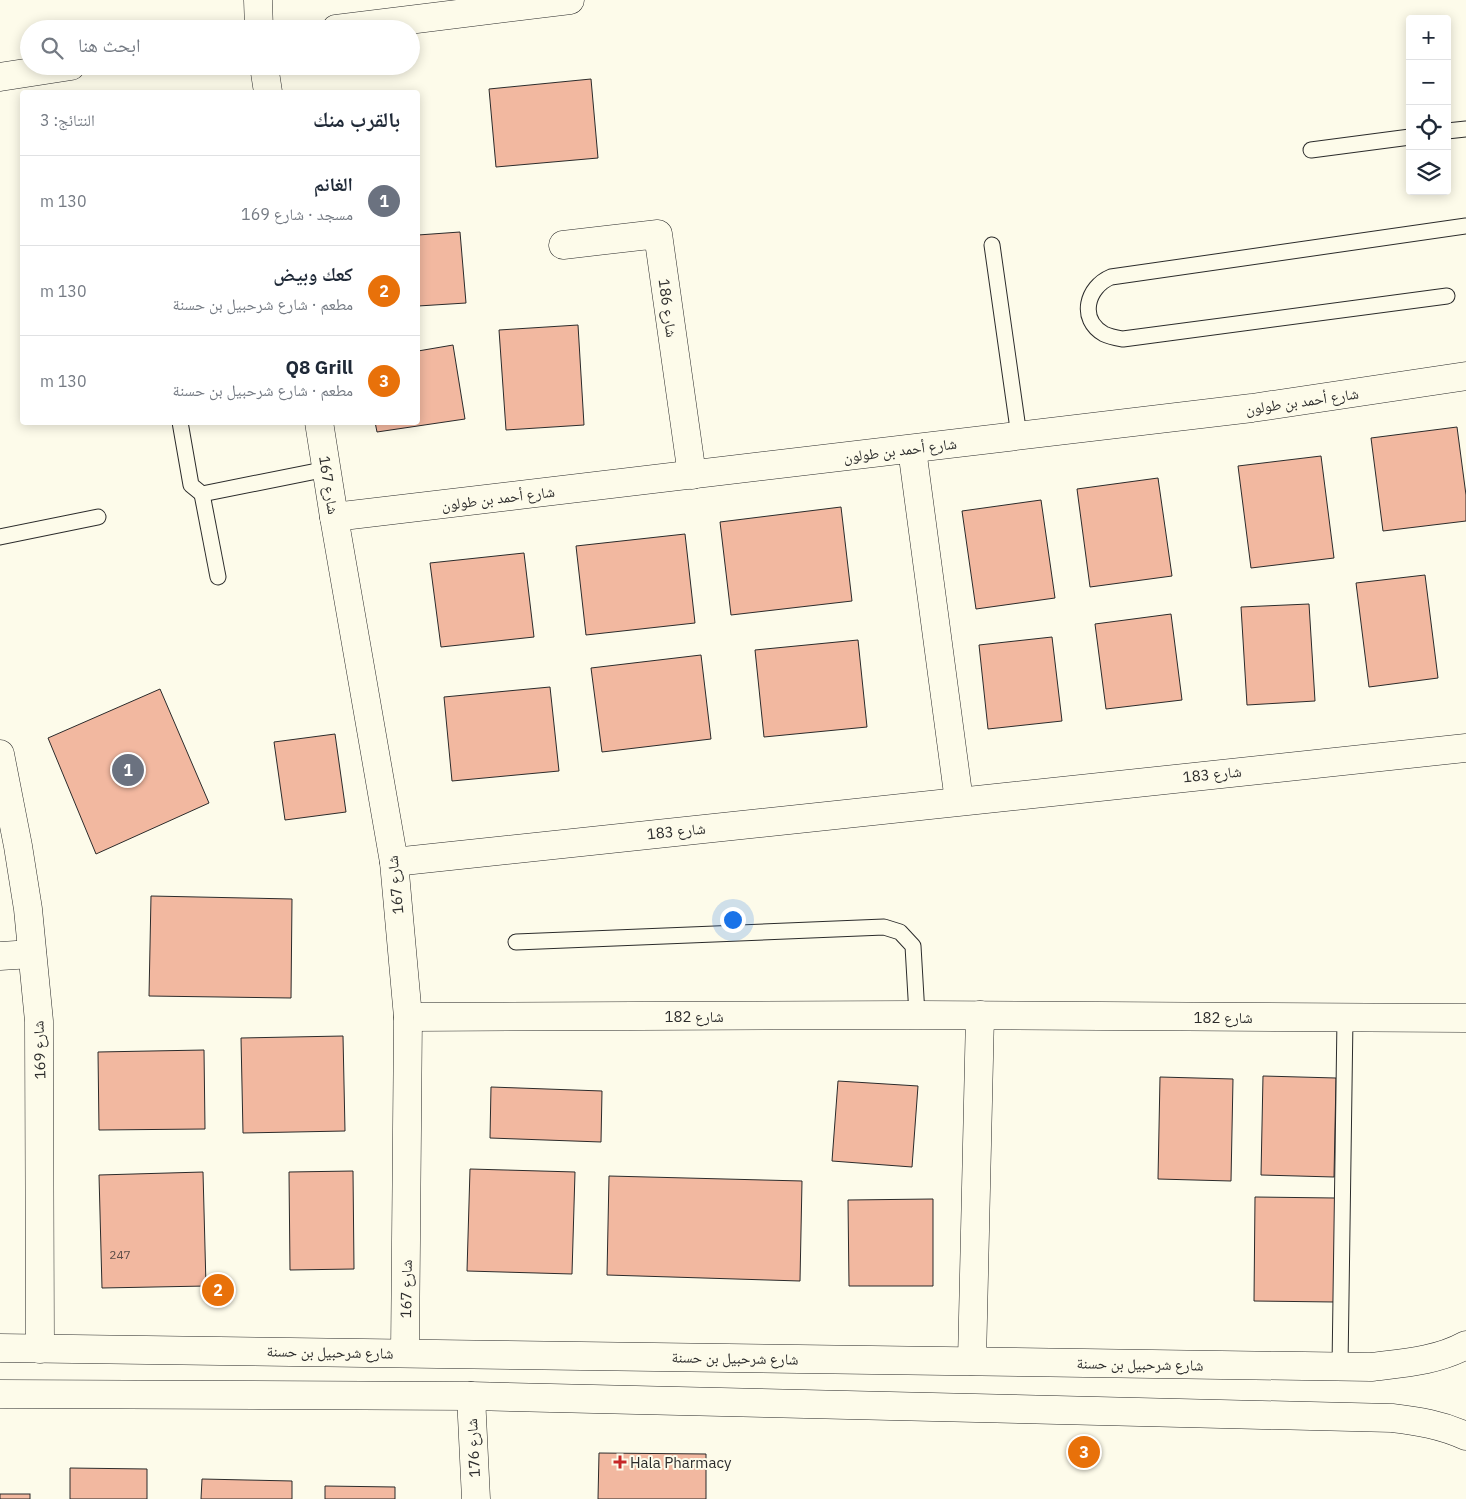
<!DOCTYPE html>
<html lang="ar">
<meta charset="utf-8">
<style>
:root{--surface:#fff;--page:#f6f6f7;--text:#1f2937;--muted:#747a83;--line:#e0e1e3;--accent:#111827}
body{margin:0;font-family:"IBM Plex Sans","Noto Naskh Arabic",sans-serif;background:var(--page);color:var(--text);direction:rtl}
.controls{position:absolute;right:15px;top:15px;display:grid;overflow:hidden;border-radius:5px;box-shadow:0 2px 12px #0003}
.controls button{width:45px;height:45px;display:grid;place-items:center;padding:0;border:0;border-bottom:1px solid var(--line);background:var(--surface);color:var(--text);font:25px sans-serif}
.you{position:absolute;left:732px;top:919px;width:18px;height:18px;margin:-12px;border:4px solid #fff;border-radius:50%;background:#1a73e8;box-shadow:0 0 0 8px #1a73e833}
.badge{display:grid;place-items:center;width:32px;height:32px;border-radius:50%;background:var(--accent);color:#fff;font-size:16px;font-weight:700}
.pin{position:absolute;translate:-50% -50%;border:2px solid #fff;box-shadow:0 1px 5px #0006}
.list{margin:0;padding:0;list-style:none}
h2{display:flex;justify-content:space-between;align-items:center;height:65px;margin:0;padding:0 20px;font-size:21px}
h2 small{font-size:16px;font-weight:400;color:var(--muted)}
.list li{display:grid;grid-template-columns:32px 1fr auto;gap:15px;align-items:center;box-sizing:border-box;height:90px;padding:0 20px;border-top:1px solid var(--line)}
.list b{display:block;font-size:19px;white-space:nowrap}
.list p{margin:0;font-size:16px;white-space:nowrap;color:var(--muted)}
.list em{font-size:16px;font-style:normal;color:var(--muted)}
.icon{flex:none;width:28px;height:28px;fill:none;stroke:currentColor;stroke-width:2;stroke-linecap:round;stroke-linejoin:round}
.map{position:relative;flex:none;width:1466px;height:1499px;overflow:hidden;direction:ltr}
.search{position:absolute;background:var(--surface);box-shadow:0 2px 12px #0003;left:20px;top:20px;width:400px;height:55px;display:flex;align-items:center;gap:12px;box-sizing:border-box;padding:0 18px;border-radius:28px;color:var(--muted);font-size:19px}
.panel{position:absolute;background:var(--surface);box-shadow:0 2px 12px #0003;left:20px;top:90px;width:400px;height:335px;border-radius:5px;direction:rtl}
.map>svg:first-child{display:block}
.building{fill:#f2b8a0;stroke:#2b2b2b}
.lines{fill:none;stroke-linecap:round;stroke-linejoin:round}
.service-casing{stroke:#2b2b2b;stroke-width:17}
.minor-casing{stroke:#2b2b2b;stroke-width:29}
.tertiary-casing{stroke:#2b2b2b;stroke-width:29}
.service{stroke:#fdfbea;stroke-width:15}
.minor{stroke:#fdfbea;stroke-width:28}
.tertiary{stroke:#fdfbea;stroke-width:28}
.poi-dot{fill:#c62828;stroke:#fdfbea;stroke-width:2}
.labels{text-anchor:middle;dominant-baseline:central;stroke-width:4;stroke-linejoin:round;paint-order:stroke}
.number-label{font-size:12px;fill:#5d4e48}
.street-label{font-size:15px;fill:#2b2b2b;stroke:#fdfbea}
.poi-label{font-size:15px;fill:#2b2b2b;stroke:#fdfbea;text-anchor:start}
</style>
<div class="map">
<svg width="1466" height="1499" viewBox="0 0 1466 1499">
<rect width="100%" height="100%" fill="#fdfbea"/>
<g class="building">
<path d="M591 79 598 158 496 167 489 89Z"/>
<path d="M460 232 466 303 418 306V235Z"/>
<path d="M578 325 584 425 506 430 499 330Z"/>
<path d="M453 345 465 419 377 432 375 422H418V351Z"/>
<path d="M1457 427 1466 495V521L1383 531 1371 438Z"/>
<path d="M1321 456 1334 558 1251 568 1238 466Z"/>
<path d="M1158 478 1172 576 1090 587 1077 489Z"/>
<path d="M1041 500 1055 598 976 609 962 511Z"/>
<path d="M841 507 852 601 731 615 720 522Z"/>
<path d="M685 534 695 623 586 635 576 546Z"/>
<path d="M524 553 534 637 441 647 430 563Z"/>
<path d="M1425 575 1438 678 1369 687 1356 583Z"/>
<path d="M1309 604 1315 701 1247 705 1241 607Z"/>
<path d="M1171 614 1182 700 1106 709 1095 624Z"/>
<path d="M1052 637 1062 721 988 729 979 645Z"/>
<path d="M858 640 867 727 764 737 755 650Z"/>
<path d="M701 655 711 739 602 752 591 668Z"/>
<path d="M550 687 559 771 452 781 444 697Z"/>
<path d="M160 689 209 803 96 854 48 738Z"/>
<path d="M335 734 346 812 285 820 274 742Z"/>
<path d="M151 896 292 899 291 998 149 996Z"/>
<path d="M343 1036 345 1131 243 1133 241 1038Z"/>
<path d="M204 1050 205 1129 99 1130 98 1052Z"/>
<path d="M1263 1076 1336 1078 1334 1177 1261 1175Z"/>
<path d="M1160 1077 1233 1079 1231 1181 1158 1179Z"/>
<path d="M838 1081 918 1086 912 1167 832 1161Z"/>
<path d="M491 1087 602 1091 601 1142 490 1138Z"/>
<path d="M470 1169 575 1172 572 1274 467 1271Z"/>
<path d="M353 1171 354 1269 290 1270 289 1172Z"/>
<path d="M203 1172 206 1286 102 1288 99 1175Z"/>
<path d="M609 1176 802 1181 800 1281 607 1275Z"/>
<path d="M1255 1197 1335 1198 1334 1302 1254 1301Z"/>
<path d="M933 1199V1286H849L848 1200Z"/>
<path d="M599 1453 706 1454V1499H598Z"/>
<path d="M70 1468 147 1469V1499H70Z"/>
<path d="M202 1479 292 1481V1499H201Z"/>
<path d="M325 1486 395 1487V1499H325Z"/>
<rect x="0" y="1494" width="30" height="5"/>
</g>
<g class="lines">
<defs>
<g id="service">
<path d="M1447 131 1466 129"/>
<path d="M1311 150 1410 137"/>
<path d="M992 245 1019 436"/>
<path d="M1447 296 1123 339C1117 338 1110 337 1104 334 1078 319 1087 287 1111 277L1466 226"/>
<path d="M180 422 191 485 202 494 327 469"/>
<path d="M202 494 218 577"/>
<path d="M0 537 98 517"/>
<path d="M516 942 884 927 900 932 913 946 917 1015"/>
<path d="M1340 1367 1345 1018"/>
</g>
<g id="minor">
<path d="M258 0 259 29"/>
<path d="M336 29 570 0"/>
<path d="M264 66 268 92"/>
<path d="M0 77 71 66"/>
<path d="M563 245 658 234 692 475"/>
<path d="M319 422 334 517 394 862 408 1017 405 1353"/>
<path d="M912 449 959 801"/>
<path d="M334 517 1252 408 1466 376"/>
<path d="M0 754 18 846 28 909 39 1021 40 1349"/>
<path d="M394 862 1466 748"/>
<path d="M0 956 32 954"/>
<path d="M408 1017 917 1015 1466 1018"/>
<path d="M972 1361 980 1015"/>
<path d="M471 1396 476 1499"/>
</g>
<g id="tertiary">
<path d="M0 1348 1371 1367C1403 1363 1437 1361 1466 1345"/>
<path d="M0 1394 471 1396 1392 1418C1418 1421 1442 1425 1466 1436"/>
</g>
</defs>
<use href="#service" class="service-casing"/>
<use href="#minor" class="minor-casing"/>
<use href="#tertiary" class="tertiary-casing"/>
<use href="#service" class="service"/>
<use href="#minor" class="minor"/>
<use href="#tertiary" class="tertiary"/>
</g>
<path class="poi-dot" d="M617.5 1454.5h5v5h5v5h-5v5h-5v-5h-5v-5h5z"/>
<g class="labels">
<g class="number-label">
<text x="120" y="1254">247</text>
</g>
<g class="street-label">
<text transform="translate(668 308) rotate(82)">شارع 186</text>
<text transform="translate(1302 401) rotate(-8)">شارع أحمد بن طولون</text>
<text transform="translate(900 450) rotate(-7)">شارع أحمد بن طولون</text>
<text transform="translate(329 485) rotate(81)">شارع 167</text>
<text transform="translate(498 498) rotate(-7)">شارع أحمد بن طولون</text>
<text transform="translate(1212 774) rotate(-6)">شارع 183</text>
<text transform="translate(676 831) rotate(-6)">شارع 183</text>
<text transform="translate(395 885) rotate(-96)">شارع 167</text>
<text x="694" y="1016">شارع 182</text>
<text x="1223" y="1017">شارع 182</text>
<text transform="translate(39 1050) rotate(-92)">شارع 169</text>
<text transform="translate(406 1289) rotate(-89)">شارع 167</text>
<text transform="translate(330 1352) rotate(1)">شارع شرحبيل بن حسنة</text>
<text transform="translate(735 1358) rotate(1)">شارع شرحبيل بن حسنة</text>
<text transform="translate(1140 1364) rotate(1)">شارع شرحبيل بن حسنة</text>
<text transform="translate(473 1448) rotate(-93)">شارع 176</text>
</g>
<g class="poi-label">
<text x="630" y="1462">Hala Pharmacy</text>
</g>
</g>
</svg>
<div class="controls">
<button>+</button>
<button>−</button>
<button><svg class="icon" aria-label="locate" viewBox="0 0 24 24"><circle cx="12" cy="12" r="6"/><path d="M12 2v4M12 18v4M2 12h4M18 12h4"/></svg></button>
<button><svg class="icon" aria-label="layers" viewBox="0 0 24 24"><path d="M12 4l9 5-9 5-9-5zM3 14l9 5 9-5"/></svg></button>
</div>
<div class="you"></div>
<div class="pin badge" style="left:128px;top:770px;background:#6b7280">1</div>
<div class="pin badge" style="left:218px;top:1290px;background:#e8710a">2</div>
<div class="pin badge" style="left:1084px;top:1452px;background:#e8710a">3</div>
<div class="search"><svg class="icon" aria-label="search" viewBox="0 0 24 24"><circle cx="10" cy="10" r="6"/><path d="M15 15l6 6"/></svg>ابحث هنا</div>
<section class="panel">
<h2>بالقرب منك<small>النتائج: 3</small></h2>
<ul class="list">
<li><span class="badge" style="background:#6b7280">1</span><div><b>الغانم</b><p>مسجد · شارع 169</p></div><em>130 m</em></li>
<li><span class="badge" style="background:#e8710a">2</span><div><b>كعك وبيض</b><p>مطعم · شارع شرحبيل بن حسنة</p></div><em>130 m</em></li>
<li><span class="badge" style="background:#e8710a">3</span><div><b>Q8 Grill</b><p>مطعم · شارع شرحبيل بن حسنة</p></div><em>130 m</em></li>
</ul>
</section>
</div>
